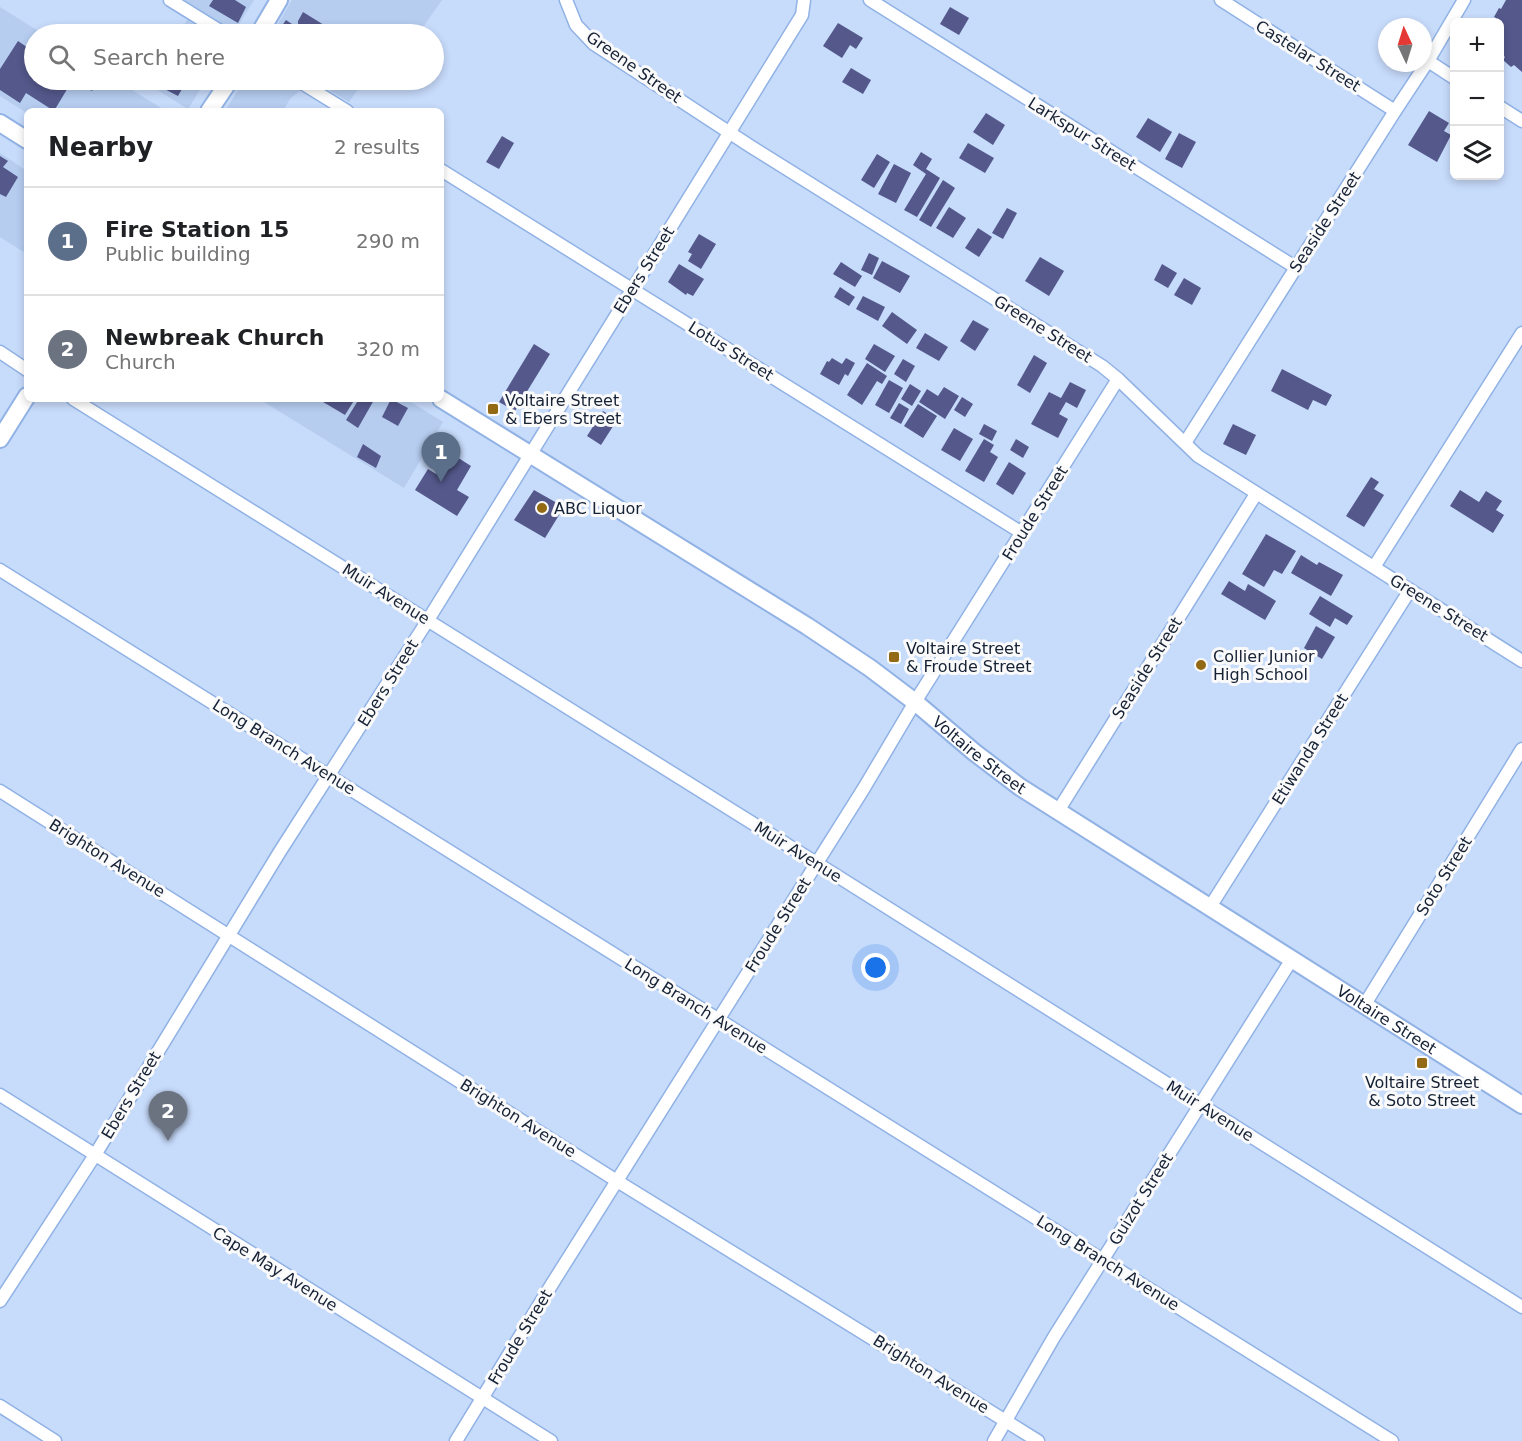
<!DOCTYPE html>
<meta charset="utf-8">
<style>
:root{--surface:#fff;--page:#f2f2f2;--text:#202124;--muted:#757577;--line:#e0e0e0;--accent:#936913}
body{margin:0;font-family:"DejaVu Sans",sans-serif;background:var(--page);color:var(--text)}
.controls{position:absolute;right:18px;top:18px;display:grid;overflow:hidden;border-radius:9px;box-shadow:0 3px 9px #0003}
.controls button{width:54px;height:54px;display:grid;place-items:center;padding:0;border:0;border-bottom:2px solid var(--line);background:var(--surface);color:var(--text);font:30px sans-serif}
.compass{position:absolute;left:1378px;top:18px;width:54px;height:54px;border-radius:50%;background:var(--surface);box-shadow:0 3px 9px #0003;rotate:356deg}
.you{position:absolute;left:876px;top:968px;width:21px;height:21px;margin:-15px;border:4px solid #fff;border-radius:50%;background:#1a73e8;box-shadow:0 0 0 9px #1a73e833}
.badge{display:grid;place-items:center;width:39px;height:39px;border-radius:50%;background:var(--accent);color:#fff;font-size:20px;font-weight:700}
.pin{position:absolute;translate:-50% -50px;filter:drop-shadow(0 2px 3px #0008)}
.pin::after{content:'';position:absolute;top:32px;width:21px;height:18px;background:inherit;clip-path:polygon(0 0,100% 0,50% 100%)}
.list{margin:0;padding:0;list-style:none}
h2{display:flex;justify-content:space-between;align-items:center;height:78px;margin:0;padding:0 24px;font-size:26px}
h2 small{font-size:20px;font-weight:400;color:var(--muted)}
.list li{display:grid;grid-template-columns:39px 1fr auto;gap:18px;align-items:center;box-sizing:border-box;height:108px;padding:0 24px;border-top:2px solid var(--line)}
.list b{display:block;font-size:22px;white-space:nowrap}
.list p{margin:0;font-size:20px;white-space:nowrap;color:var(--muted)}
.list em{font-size:20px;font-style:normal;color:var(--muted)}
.icon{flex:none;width:33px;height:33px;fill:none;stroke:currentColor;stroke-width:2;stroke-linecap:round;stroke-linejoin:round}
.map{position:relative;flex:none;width:1522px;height:1441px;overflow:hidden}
.search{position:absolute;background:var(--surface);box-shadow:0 3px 9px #0003;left:24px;top:24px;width:420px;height:66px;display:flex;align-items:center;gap:15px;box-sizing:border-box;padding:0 21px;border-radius:33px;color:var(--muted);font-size:22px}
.panel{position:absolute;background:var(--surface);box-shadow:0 3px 9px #0003;left:24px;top:108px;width:420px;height:294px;border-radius:9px}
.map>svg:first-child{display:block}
.built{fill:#b6cdf0}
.building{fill:#54588b}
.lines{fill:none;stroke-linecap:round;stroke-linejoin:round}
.street-casing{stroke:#91b2e5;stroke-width:15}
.secondary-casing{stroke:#91b2e5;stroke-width:20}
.street{stroke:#fff;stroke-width:12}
.secondary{stroke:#fff;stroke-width:16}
.poi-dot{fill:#936913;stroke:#fafafa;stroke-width:2}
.labels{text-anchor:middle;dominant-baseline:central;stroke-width:6;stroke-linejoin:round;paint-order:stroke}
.street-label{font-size:16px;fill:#152135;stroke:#fafafa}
.poi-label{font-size:16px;fill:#152135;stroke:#fafafa;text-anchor:start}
</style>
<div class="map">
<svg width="1522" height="1441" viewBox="0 0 1522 1441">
<rect width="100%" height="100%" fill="#c7dbfb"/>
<g class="built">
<path d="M184 0H254L233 34H178L195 8Z"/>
<path d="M292 0H442L418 34H405L396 30 392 34H272Z"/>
<path d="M0 7 43 34H34V80H116L166 111H27V113L0 96Z"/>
<path d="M149 80H206L188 109 146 83Z"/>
<path d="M244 80H312L290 99 283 111H225Z"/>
<path d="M313 80H364L349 102Z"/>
<path d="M0 153 27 171V254L0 237Z"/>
<path d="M259 399H406L443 422 404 488Z"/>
</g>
<g class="building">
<path d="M213 0H235L246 7 238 23 209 6Z"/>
<path d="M1506 0H1522V72L1514 65 1511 67 1503 60 1505 57 1500 52V48L1503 41 1502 33 1500 32V22H1495L1496 18 1494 17 1499 8 1501 9Z"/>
<path d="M950 7 969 18 959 35 940 24Z"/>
<path d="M303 12 324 25 317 34H286L279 30 286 20 298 28V21Z"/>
<path d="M838 23 863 38 856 49 850 45 842 58 823 46Z"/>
<path d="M18 41 34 52V80H58L69 86 54 111 26 93 20 103 0 90V69Z"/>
<path d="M851 68 871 80 863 94 842 82Z"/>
<path d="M79 80H98L92 91 77 82Z"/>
<path d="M153 80H182L186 82 178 96 151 82Z"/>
<path d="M1429 111 1449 123 1444 131 1451 135 1437 162 1408 145Z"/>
<path d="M986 113 1005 125 993 145 973 132Z"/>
<path d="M1148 118 1172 132 1160 152 1136 137Z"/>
<path d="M1179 133 1196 142 1182 168 1165 159Z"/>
<path d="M502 136 514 143 499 169 486 162Z"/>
<path d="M968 143 994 158 985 173 959 158Z"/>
<path d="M921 152 932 159 926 169 940 178 917 217 904 210 926 174 913 165Z"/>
<path d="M877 154 890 162 874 188 861 180Z"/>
<path d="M0 156 8 161 3 167 18 177 6 197 0 194Z"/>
<path d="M894 164 911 173 896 203 878 194Z"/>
<path d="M943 180 955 188 931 227 919 220Z"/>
<path d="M949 207 966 218 953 238 936 228Z"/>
<path d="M1007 208 1017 213 1003 239 992 233Z"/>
<path d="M978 228 992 237 979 257 965 248Z"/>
<path d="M699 234 716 244 701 269 688 261 692 254 688 252Z"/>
<path d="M869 253 879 258 872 275 861 270Z"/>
<path d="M1040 257 1064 271 1049 296 1025 281Z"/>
<path d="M882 261 910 276 900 293 873 278Z"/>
<path d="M841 262 862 276 855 287 833 274Z"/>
<path d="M679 264 704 279 693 296 687 293 686 295 668 282Z"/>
<path d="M1162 264 1177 273 1168 288 1154 280Z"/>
<path d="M1184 278 1201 288 1192 305 1174 295Z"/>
<path d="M840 287 855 297 849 306 834 297Z"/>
<path d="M863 296 885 307 878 321 856 309Z"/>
<path d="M892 312 917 330 907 344 882 326Z"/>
<path d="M973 320 989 329 975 351 960 341Z"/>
<path d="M925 333 948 347 939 361 916 348Z"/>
<path d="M534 344 550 354 515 411 499 402Z"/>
<path d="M874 344 895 356 885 372 865 359Z"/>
<path d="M1034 355 1047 363 1030 393 1017 385Z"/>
<path d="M832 358 842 364 846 358 855 363 848 376 845 374 839 385 820 374 827 361 829 362Z"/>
<path d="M903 359 915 366 906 382 894 374Z"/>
<path d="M867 363 887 376 882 384 877 381 862 405 847 395Z"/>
<path d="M1282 369 1332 395 1326 406 1313 400 1308 410 1271 391Z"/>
<path d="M889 380 903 388 889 413 875 405Z"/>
<path d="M1070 382 1086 390 1077 408 1066 402 1059 414 1068 419 1058 438 1031 424 1049 392 1061 398Z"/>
<path d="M910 384 921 391 912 406 901 399Z"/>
<path d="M944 387 959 396 945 419 919 402 927 389 938 396Z"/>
<path d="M962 397 973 404 965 417 954 410Z"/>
<path d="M318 399H355L345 415Z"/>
<path d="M359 399 374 400 358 428 346 420Z"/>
<path d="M391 399 408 408 398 426 382 417Z"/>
<path d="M899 403 909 409 901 424 890 418Z"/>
<path d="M918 404 937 416 923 438 904 426Z"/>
<path d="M603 411 617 420 601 445 587 436Z"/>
<path d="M984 424 997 431 992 441 979 434Z"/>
<path d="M1233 424 1256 435 1246 455 1223 444Z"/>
<path d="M954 428 973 439 960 461 941 450Z"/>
<path d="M984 439 994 445 990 452 998 457 984 482 965 471Z"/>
<path d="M1016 439 1029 447 1023 458 1010 450Z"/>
<path d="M363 444 381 456 376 468 357 457Z"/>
<path d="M449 452 471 466 457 490 469 497 457 516 415 490 428 469 436 474Z"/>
<path d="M1009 462 1026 473 1013 495 996 484Z"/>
<path d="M1371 477 1379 482 1374 489 1384 495 1364 527 1346 516Z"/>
<path d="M534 490 564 507 545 538 514 520Z"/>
<path d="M1460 490 1479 502 1486 491 1502 501 1496 510 1504 515 1493 533 1450 506Z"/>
<path d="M1266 534 1296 551 1282 574 1274 570 1264 587 1242 574Z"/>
<path d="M1301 555 1317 565 1319 562 1343 575 1331 596 1291 573Z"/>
<path d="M1229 581 1245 591 1248 584 1276 601 1265 620 1221 594Z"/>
<path d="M1320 596 1353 616 1347 625 1335 618 1330 627 1309 614Z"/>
<path d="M1316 626 1335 637 1322 659 1304 648Z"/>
</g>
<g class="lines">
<defs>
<g id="street">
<path d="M170 0 225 34"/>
<path d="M566 0 576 25 594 44 750 146 1102 366 1118 379 1198 456 1522 661"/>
<path d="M870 0 1295 267"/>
<path d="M1221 0 1395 111"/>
<path d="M1428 61 1454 78"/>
<path d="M297 80 347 111"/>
<path d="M1500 107 1522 121"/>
<path d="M441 170 1022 533"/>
<path d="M0 352 27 370"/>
<path d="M73 399 834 874 1522 1307"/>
<path d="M1185 443 1395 111 1428 61 1464 0"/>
<path d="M1374 567 1522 333"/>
<path d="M0 570 1392 1441"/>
<path d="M0 791 617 1181 1038 1441"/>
<path d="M1058 811 1256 494"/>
<path d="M1210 907 1410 590"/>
<path d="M1365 1004 1522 749"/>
<path d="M0 1095 551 1441"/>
<path d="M0 1301 95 1155 279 853 428 620 802 15 804 0"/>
<path d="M0 1406 55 1441"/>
<path d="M456 1441 552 1284 864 788 915 702 1118 379"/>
<path d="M994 1441 1054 1337 1292 959"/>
</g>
<g id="secondary">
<path d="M259 34 279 0"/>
<path d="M209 111 230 80"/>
<path d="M0 123 27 140"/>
<path id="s1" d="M441 399 807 626 870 668 915 702 974 752 1020 787 1522 1105"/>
<path d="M0 439 27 396"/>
</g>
</defs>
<use href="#street" class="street-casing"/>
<use href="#secondary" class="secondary-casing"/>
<use href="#street" class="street"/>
<use href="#secondary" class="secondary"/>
</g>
<g class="poi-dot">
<rect x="487" y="403" width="12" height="12" rx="3"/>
<circle cx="542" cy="508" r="6"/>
<rect x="888" y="651" width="12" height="12" rx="3"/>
<circle cx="1201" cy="665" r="6"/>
<rect x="1416" y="1057" width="12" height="12" rx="3"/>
</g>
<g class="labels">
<g class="street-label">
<text transform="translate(1308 56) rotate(32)">Castelar Street</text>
<text transform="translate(634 67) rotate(35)">Greene Street</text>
<text transform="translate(1082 134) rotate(32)">Larkspur Street</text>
<text transform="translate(1325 222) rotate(-57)">Seaside Street</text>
<text transform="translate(644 270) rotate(-58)">Ebers Street</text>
<text transform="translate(1043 329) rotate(32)">Greene Street</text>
<text transform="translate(731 351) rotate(32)">Lotus Street</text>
<text transform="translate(1035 513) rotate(-58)">Froude Street</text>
<text transform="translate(386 594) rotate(32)">Muir Avenue</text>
<text transform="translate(1439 608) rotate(32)">Greene Street</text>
<text transform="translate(1147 668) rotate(-58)">Seaside Street</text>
<text transform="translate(388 683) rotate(-58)">Ebers Street</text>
<text transform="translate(284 747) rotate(32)">Long Branch Avenue</text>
<text transform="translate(1310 749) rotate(-58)">Etiwanda Street</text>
<text stroke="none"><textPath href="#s1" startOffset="646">Voltaire Street</textPath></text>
<text transform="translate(798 852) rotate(32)">Muir Avenue</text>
<text transform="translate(107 858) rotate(32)">Brighton Avenue</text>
<text transform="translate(1444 876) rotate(-58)">Soto Street</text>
<text transform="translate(778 925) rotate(-58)">Froude Street</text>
<text transform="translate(696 1006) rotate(32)">Long Branch Avenue</text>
<text stroke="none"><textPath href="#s1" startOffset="1132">Voltaire Street</textPath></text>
<text transform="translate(131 1095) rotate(-59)">Ebers Street</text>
<text transform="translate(1210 1111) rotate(32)">Muir Avenue</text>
<text transform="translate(518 1118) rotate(32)">Brighton Avenue</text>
<text transform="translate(1141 1199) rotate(-58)">Guizot Street</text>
<text transform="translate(1108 1263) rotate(32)">Long Branch Avenue</text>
<text transform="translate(275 1269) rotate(32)">Cape May Avenue</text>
<text transform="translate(520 1337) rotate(-59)">Froude Street</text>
<text transform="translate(931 1374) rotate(32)">Brighton Avenue</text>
</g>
<g class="poi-label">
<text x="505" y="400">Voltaire Street<tspan x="505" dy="18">&amp; Ebers Street</tspan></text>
<text x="554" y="508">ABC Liquor</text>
<text x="906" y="648">Voltaire Street<tspan x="906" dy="18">&amp; Froude Street</tspan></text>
<text x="1213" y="656">Collier Junior<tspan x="1213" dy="18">High School</tspan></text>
<text x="1422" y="1082" text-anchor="middle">Voltaire Street<tspan x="1422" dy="18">&amp; Soto Street</tspan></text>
</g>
</g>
</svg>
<div class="controls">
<button>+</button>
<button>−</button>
<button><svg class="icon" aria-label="layers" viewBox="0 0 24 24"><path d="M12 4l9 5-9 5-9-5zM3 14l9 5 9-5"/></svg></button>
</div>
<svg class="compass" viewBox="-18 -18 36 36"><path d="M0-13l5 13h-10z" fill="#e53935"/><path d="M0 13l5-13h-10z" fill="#757577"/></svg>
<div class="you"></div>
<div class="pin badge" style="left:441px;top:482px;background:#5c6f8a">1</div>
<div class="pin badge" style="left:168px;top:1141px;background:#6b7280">2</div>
<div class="search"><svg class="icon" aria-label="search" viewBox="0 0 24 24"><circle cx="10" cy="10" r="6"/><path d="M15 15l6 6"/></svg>Search here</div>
<section class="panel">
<h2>Nearby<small>2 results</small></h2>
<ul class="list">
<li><span class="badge" style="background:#5c6f8a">1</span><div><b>Fire Station 15</b><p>Public building</p></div><em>290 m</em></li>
<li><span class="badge" style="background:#6b7280">2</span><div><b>Newbreak Church</b><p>Church</p></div><em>320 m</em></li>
</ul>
</section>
</div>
